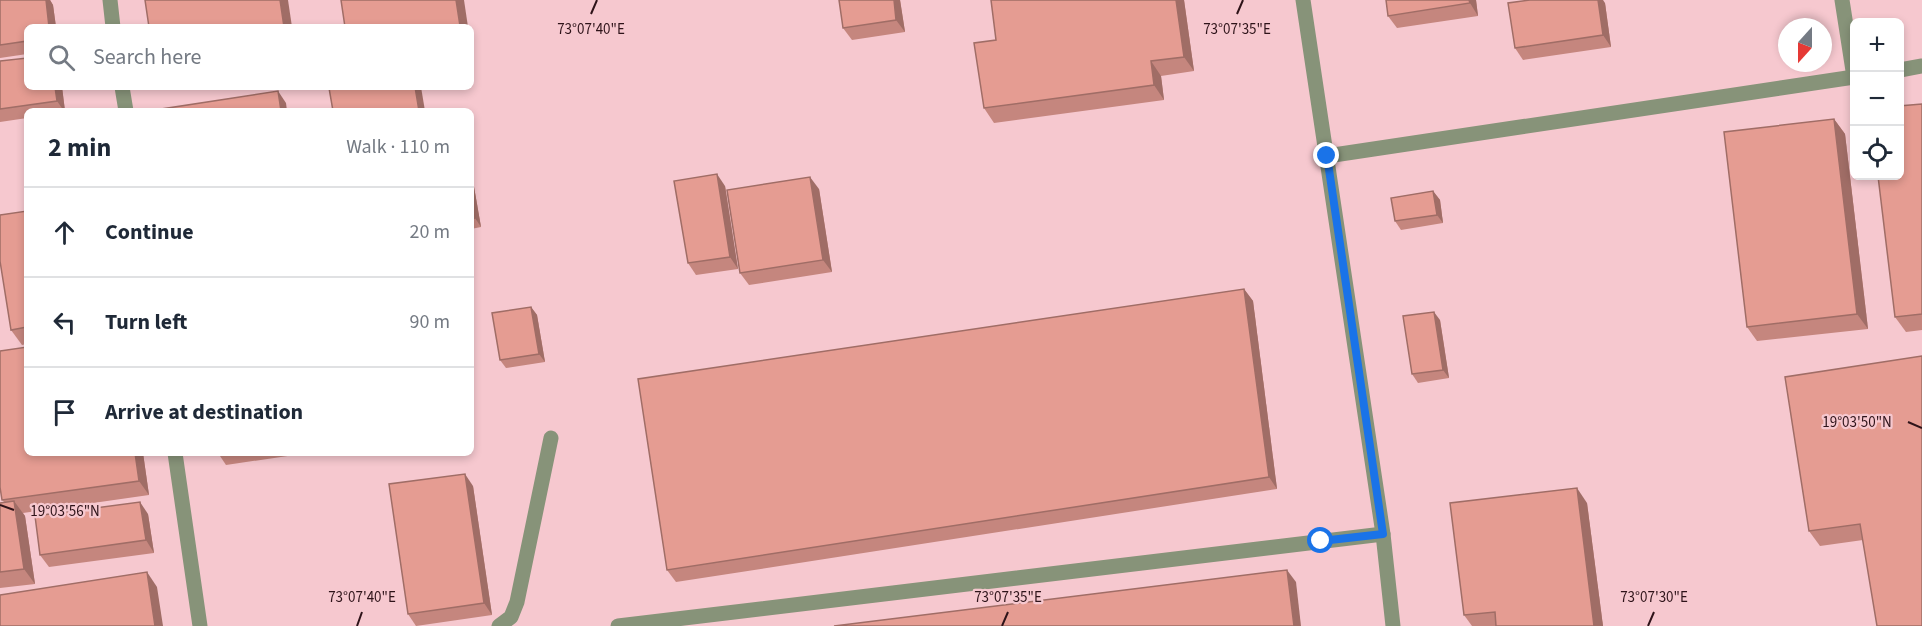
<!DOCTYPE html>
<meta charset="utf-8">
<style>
:root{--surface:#fff;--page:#f6f6f7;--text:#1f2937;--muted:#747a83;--line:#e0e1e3}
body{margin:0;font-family:"Source Sans 3",sans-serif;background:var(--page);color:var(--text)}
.controls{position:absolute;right:18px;top:18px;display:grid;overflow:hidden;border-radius:9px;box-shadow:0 3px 9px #0003}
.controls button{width:54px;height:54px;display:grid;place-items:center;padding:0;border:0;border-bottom:2px solid var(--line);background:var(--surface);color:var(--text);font:30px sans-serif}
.compass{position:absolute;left:1778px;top:18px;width:54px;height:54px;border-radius:50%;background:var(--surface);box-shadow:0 3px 9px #0003;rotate:201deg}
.stop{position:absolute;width:18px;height:18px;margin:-14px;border:4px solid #1a73e8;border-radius:50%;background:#fff}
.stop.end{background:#1a73e8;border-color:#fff;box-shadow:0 2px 6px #0008}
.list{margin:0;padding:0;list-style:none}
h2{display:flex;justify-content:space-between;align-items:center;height:78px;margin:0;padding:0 24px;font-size:26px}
h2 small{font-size:20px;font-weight:400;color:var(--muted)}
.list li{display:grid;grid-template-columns:39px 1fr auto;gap:18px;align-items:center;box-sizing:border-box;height:90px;padding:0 24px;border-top:2px solid var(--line)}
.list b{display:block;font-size:22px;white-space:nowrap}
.list em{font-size:20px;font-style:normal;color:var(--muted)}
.icon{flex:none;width:33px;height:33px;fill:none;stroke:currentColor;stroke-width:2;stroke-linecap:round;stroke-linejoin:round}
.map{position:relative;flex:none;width:1922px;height:626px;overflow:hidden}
.search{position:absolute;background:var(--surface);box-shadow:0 3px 9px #0003;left:24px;top:24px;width:450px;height:66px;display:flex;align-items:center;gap:15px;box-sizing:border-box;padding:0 21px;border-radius:9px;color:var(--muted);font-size:22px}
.panel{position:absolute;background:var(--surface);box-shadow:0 3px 9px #0003;left:24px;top:108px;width:450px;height:348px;border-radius:9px}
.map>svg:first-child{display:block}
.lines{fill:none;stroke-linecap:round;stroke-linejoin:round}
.service{stroke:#879379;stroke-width:15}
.minor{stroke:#879379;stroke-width:15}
.tertiary{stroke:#879379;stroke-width:15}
.wall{fill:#c5867e}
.shaded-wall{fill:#a06d66}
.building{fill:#e59c92;stroke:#a06d66;stroke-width:1.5}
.route{stroke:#1a73e8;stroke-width:8}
.ticks{fill:none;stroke:#2e1319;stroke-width:2}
.ticks-label{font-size:15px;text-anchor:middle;fill:#2e1319;stroke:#f6c8cf;stroke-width:4.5;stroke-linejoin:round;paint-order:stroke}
</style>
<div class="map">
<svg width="1922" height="626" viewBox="0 0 1922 626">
<rect width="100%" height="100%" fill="#f6c8cf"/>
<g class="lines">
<g class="service">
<path d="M499 626 511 617 517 602 551 438"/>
<path d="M618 626 1383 534"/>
</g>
<g class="minor">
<path d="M110 0 113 27"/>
<path d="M1842 0 1854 77"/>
<path d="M1900 70 1922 66"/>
<path d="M122 87 126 111"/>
<path d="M1327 156 1854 77"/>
<path d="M175 453 200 626"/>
</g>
<path class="tertiary" d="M1303 0 1383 534 1393 626"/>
</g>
<g class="wall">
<path d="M0 0H50L53 5 56 27H27V54L0 58Z"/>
<path d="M900 0 905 32 852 40 843 28Z"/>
<path d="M1184 0 1194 71 1161 76 1164 100 994 123 984 108 996 40Z"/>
<path d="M1476 0 1478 16 1397 28 1388 16Z"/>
<path d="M1605 3 1611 47 1523 60 1515 48Z"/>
<path d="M0 61 62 87 65 111H27V118L0 122Z"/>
<path d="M1922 104V330L1906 332 1895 317Z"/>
<path d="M1834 119 1845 134 1868 329 1757 341 1747 327Z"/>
<path d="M471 178 473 181 481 227 471 229Z"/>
<path d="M725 186 738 269 696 275 688 263Z"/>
<path d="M819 189 832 272 749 285 740 273Z"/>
<path d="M1433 191 1440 200 1443 223 1401 230 1395 221Z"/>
<path d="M27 211V344L22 345 11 330Z"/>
<path d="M1244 289 1253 301 1277 489 676 582 667 570Z"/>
<path d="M531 307 537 315 545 362 506 368 500 360Z"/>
<path d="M1440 320 1449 378 1418 383 1412 374Z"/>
<path d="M1922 356 1863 540 1820 546 1809 531Z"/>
<path d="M27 453H143L149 495 23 513 25 516 35 584 0 588V503L4 502 2 500Z"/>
<path d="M218 453H301V454L226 465Z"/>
<path d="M473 486 492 615 416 626 408 614Z"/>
<path d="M1587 503 1603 626H1472L1464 615Z"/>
<path d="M148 514 154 553 49 567 40 555Z"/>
</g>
<g class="shaded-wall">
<path d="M46 0H50L53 5 56 27H49Z"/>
<path d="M280 0H288L292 27H284Z"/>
<path d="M456 0H464L468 27H461L460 26Z"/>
<path d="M894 0H900L905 32 896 20Z"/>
<path d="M1176 0H1184L1194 71 1184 57Z"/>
<path d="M1469 0H1476L1478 16 1470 3Z"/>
<path d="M1598 0H1603L1605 3 1611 47 1603 35Z"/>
<path d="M1151 61 1161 76 1164 100 1154 85Z"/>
<path d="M55 87H62L65 111H64L57 101Z"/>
<path d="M415 87H421L425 111H419Z"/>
<path d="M278 91 286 103 287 111H281Z"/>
<path d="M1834 119 1845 134 1868 329 1857 314Z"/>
<path d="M717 174 725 186 738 269 730 257Z"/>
<path d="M810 177 819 189 832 272 823 260Z"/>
<path d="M471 178 473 181 481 227 475 218 471 197Z"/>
<path d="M1433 191 1440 200 1443 223 1437 215Z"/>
<path d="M1244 289 1253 301 1277 489 1269 477Z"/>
<path d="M531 307 537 315 545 362 539 354Z"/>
<path d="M1434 312 1440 320 1449 378 1443 370Z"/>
<path d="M135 453H143L149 495 139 481Z"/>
<path d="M465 474 473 486 492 615 484 603Z"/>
<path d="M1577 488 1587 503 1603 626H1594Z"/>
<path d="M14 501 25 516 35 584 24 569Z"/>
<path d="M140 502 148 514 154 553 146 540Z"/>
<path d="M1287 570 1296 582 1301 626H1294Z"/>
<path d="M147 572 157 587 163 626H155Z"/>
</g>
<g class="building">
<path d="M0 0H46L49 27H27V41L0 45Z"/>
<path d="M145 0H280L284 27H149Z"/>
<path d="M341 0H456L460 26 452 27H345Z"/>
<path d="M839 0H894L896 20 843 28Z"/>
<path d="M991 0H1176L1184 57 1151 61 1154 85 984 108 974 43 996 40Z"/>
<path d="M1386 0H1469L1470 3 1388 16Z"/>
<path d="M1530 0H1598L1603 35 1515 48 1508 3Z"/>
<path d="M27 58V87H55L57 101 0 109V61Z"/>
<path d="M337 87H415L419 111H333L329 88Z"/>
<path d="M278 91 281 111H155V110Z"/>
<path d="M1922 104V314L1895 317 1878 176H1899V106Z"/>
<path d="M1834 119 1857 314 1747 327 1724 132Z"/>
<path d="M717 174 730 257 688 263 674 181Z"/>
<path d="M810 177 823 260 740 273 727 190Z"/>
<path d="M1433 191 1437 215 1395 221 1391 198Z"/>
<path d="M471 197 475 218 471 219Z"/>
<path d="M27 211V327L11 330 0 261V215Z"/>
<path d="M1244 289 1269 477 667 570 638 379Z"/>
<path d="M531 307 539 354 500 360 492 313Z"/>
<path d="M1434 312 1443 370 1412 374 1403 316Z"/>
<path d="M27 347V453H135L139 481 2 500 0 487V351Z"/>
<path d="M1922 356V626H1877L1860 524 1809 531 1785 377Z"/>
<path d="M465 474 484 603 408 614 389 484Z"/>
<path d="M1577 488 1594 626H1496L1495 612 1464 615 1450 503Z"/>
<path d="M14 501 24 569 0 572V503Z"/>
<path d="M140 502 146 540 40 555 35 516Z"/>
<path d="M1287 570 1294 626H834Z"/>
<path d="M147 572 155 626H0V595Z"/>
</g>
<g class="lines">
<path class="route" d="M1321 541 1383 534 1327 156"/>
</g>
<path class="ticks" d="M591 14 597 0M1237 14 1243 0M1908 422 1922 428M0 505 14 510M357 626 362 612M1002 626 1008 612M1648 626 1654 612"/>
<g class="ticks-label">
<text x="1237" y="34">73°07'35"E</text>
<text x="591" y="34">73°07'40"E</text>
<text x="1857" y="427">19°03'50"N</text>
<text x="65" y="516">19°03'56"N</text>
<text x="362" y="602">73°07'40"E</text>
<text x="1008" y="602">73°07'35"E</text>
<text x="1654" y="602">73°07'30"E</text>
</g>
</svg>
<div class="controls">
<button>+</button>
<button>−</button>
<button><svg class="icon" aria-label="locate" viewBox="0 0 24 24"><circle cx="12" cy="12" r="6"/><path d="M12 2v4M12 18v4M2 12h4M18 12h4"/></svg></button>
</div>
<svg class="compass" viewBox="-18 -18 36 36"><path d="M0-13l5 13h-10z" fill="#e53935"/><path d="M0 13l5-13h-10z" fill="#747a83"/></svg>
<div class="stop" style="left:1321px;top:541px"></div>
<div class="stop end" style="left:1327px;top:156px"></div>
<div class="search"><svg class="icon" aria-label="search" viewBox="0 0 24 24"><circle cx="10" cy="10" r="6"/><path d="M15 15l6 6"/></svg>Search here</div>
<section class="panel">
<h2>2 min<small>Walk · 110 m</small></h2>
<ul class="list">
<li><svg class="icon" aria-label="ahead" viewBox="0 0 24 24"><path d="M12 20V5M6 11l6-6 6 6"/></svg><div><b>Continue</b></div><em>20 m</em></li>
<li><svg class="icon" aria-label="left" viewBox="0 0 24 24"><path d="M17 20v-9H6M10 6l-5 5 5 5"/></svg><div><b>Turn left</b></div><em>90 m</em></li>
<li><svg class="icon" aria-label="arrive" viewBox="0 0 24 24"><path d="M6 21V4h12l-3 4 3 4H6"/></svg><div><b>Arrive at destination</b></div></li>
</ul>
</section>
</div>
